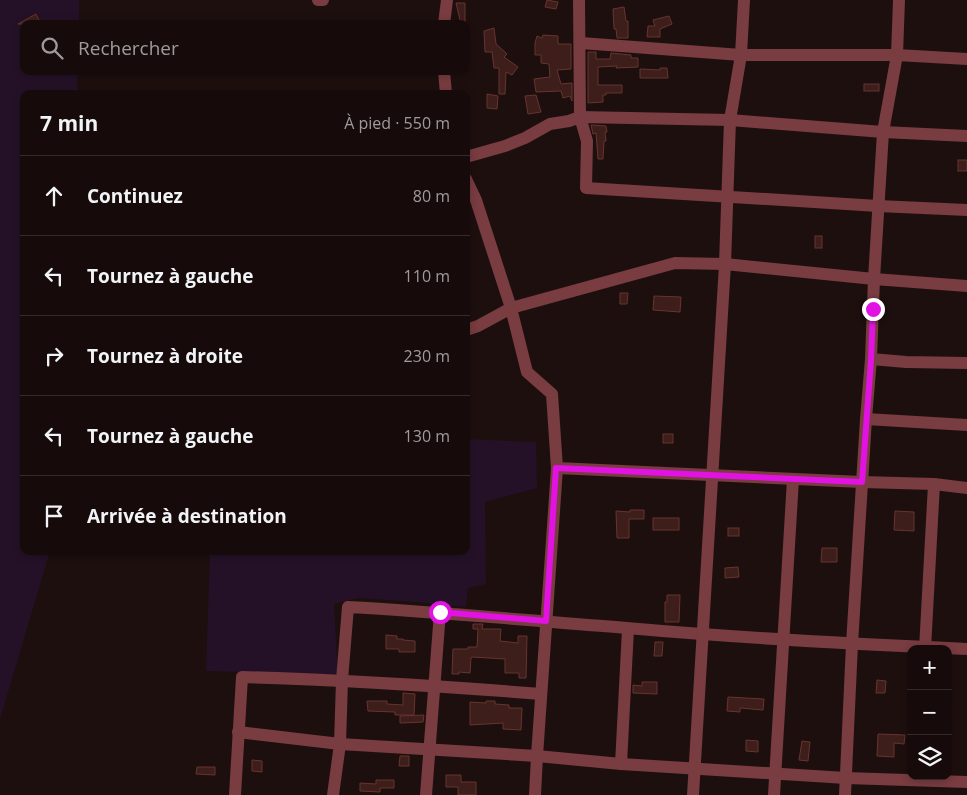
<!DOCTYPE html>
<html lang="fr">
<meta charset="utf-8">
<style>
:root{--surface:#160b0a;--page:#1f1413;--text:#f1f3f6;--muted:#9e9b9c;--line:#352b2b}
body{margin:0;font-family:"Open Sans",sans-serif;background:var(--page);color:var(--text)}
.controls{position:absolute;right:15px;bottom:15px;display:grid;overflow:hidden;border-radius:10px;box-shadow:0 2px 8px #0003}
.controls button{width:45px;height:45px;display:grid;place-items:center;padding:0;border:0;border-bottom:1px solid var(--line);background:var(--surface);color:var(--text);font:25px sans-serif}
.stop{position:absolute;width:15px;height:15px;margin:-11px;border:4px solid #e212e3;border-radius:50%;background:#fff}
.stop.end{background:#e212e3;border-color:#fff;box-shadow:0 1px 5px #0008}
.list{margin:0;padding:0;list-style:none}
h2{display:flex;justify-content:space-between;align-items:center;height:65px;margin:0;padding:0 20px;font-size:21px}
h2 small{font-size:16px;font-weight:400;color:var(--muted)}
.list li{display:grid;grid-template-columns:32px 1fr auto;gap:15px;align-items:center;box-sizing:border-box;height:80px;padding:0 20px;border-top:1px solid var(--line)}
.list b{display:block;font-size:19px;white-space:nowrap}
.list em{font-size:16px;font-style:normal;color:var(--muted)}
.icon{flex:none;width:28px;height:28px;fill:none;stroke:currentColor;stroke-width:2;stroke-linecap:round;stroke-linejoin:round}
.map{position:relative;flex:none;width:967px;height:795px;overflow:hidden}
.search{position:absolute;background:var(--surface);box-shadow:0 2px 8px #0003;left:20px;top:20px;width:450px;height:55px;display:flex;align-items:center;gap:12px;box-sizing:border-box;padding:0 18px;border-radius:10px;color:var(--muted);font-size:19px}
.panel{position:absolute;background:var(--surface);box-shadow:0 2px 8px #0003;left:20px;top:90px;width:450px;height:465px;border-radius:10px}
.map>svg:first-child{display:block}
.green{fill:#241127}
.building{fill:#3d1e1b;stroke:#67342f}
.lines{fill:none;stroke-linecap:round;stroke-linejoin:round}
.minor{stroke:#793c40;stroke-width:12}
.route{stroke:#e212e3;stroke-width:6}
</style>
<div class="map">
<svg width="967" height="795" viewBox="0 0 967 795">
<rect width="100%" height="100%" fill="#1d0f0e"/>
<g class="green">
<path d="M0 0H79V24H24V71H78L77 94H24V551H50L0 719Z"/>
<path d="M466 439 536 442 537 488 485 502 486 584 468 588 466 607 417 602 359 598 334 604 338 674 206 671 210 551H466Z"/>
</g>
<g class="building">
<path d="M547 0 558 2 556 9 545 7Z"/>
<path d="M456 3H465V24H461Z"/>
<path d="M624 7 626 21H628V38H617L616 29H614L613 9Z"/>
<path d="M36 14 39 20 33 24H18Z"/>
<path d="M669 16 672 24 660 29V37H647L648 26H655L653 20Z"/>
<path d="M494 28 496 44 507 54 504 57 518 67 512 75 506 72 505 94H499V68H494L492 52H485L484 31Z"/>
<path d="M543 35 558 36V44H571V69L557 70 561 84 572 83V101L570 96 563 98 561 91 536 92 534 79 550 77 549 64 541 63V55H535V43L537 36 542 38Z"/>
<path d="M588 52H596V59H610L611 53 631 55V58H638V67L616 68 617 66 598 67V85H622V93H606V95H603V102L588 103Z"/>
<path d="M660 68H667L668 78H640V69L660 70Z"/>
<rect x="864" y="84" width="15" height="7"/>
<path d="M487 94 498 96 497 109 487 108Z"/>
<path d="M536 95 541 112 528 114 525 96Z"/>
<path d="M591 125 606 126 607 132H605L606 141H604L603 159H598L596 133 593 134Z"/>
<rect x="958" y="160" width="9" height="11"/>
<rect x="815" y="236" width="7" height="12"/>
<path d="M620 293H628L627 304H620Z"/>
<path d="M654 296 681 297 680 312 653 310Z"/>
<rect x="663" y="434" width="10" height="9"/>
<path d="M630 510H644V519H629V538H617L616 511 630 512Z"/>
<path d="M895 511 914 512V531L894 530Z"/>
<rect x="653" y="518" width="26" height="12"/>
<rect x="728" y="528" width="11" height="8"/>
<path d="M822 548H837V562H821Z"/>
<path d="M738 567 739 577 725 578V568Z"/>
<path d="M667 595H680L679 622H665V602H667Z"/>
<path d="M473 624H483L482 629H501L500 641 518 643V636H527L526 678H519V673H505V659L472 657 471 658 470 673 459 672V674H452L453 649H468V647H477L478 629H473Z"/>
<path d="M386 635 397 636V639H403V640L415 641V652H399V649H386Z"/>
<path d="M655 642H663L662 656H654Z"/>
<path d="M877 680 886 681 885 693H876Z"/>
<path d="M642 682H657V694L633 693V685L642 686Z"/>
<path d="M403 693 415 694 414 715H395V712L368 711 367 701H387V704L403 705Z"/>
<path d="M728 697 764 699 763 710 740 708V712L727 711Z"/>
<path d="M486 701H495V704L509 705V708H522L521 730 503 729V723L470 725V702L486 703Z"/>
<path d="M424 715 423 722 400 723V716Z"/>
<path d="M878 734 905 735 904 744 894 743V757L877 756Z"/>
<path d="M746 740 758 741V752L746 751Z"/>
<path d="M802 741 810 742 808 761 799 760Z"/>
<path d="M400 756H409V766H399Z"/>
<path d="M252 760 262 761V772L252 771Z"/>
<path d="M197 767H215V775L196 774Z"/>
<path d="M446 775H461V782H476V795H458V787H446Z"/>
<path d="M376 780H394V788H380V792L360 791V783L376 784Z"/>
</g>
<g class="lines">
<g class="minor">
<path d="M318 0H323"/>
<path d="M579 0 580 117 587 141 586 188 878 206 967 210"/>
<path d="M444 24 447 0"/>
<path d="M581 43 741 55H897L967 59"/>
<path d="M444 71 446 94"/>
<path d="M466 157 505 146 525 138 550 124 569 121 580 117 730 120 883 132 967 136"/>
<path d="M466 179 476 200 511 308 527 372 552 394 557 468 537 756 535 795"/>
<path d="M466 330 478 326 511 308 675 263 725 264 874 279 967 286"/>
<path d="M871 359 906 362 967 363"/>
<path d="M866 419 967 425"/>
<path d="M557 468 862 482 934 484 967 488"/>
<path d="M925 649 934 484"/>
<path d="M238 732 340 744 537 756 621 764 628 629"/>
<path d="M621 764 846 778 967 782"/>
<path d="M235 795 242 677C342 680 441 686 541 694"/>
<path d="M333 795 340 744 342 680 348 607C442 612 534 621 627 628 740 638 854 644 967 649"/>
<path d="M426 795 440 612"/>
<path d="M693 795 725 264 730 120 741 55 744 0"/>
<path d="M774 795 793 479"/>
<path d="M845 795 852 644 866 419 871 359 874 279 883 132 897 55 899 0"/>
</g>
</g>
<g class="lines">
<path class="route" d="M440 612 546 621 556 468 862 482 871 360 873 309"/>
</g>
</svg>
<div class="controls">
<button>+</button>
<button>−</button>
<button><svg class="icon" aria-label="layers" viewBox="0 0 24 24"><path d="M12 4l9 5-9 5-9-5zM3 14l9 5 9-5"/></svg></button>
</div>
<div class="stop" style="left:440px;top:612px"></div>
<div class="stop end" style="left:873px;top:309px"></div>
<div class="search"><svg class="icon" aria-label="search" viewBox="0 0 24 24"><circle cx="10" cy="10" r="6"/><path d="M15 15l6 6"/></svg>Rechercher</div>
<section class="panel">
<h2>7 min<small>À pied · 550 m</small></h2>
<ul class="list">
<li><svg class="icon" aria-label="ahead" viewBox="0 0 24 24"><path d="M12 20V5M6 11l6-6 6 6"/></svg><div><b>Continuez</b></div><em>80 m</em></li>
<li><svg class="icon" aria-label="left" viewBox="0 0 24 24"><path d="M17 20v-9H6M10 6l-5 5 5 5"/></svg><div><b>Tournez à gauche</b></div><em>110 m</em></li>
<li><svg class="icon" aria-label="right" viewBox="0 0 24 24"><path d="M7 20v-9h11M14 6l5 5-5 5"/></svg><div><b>Tournez à droite</b></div><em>230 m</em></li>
<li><svg class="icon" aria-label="left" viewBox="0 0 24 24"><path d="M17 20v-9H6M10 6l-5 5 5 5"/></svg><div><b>Tournez à gauche</b></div><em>130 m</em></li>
<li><svg class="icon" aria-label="arrive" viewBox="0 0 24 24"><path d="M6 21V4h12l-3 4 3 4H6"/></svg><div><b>Arrivée à destination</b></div></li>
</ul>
</section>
</div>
